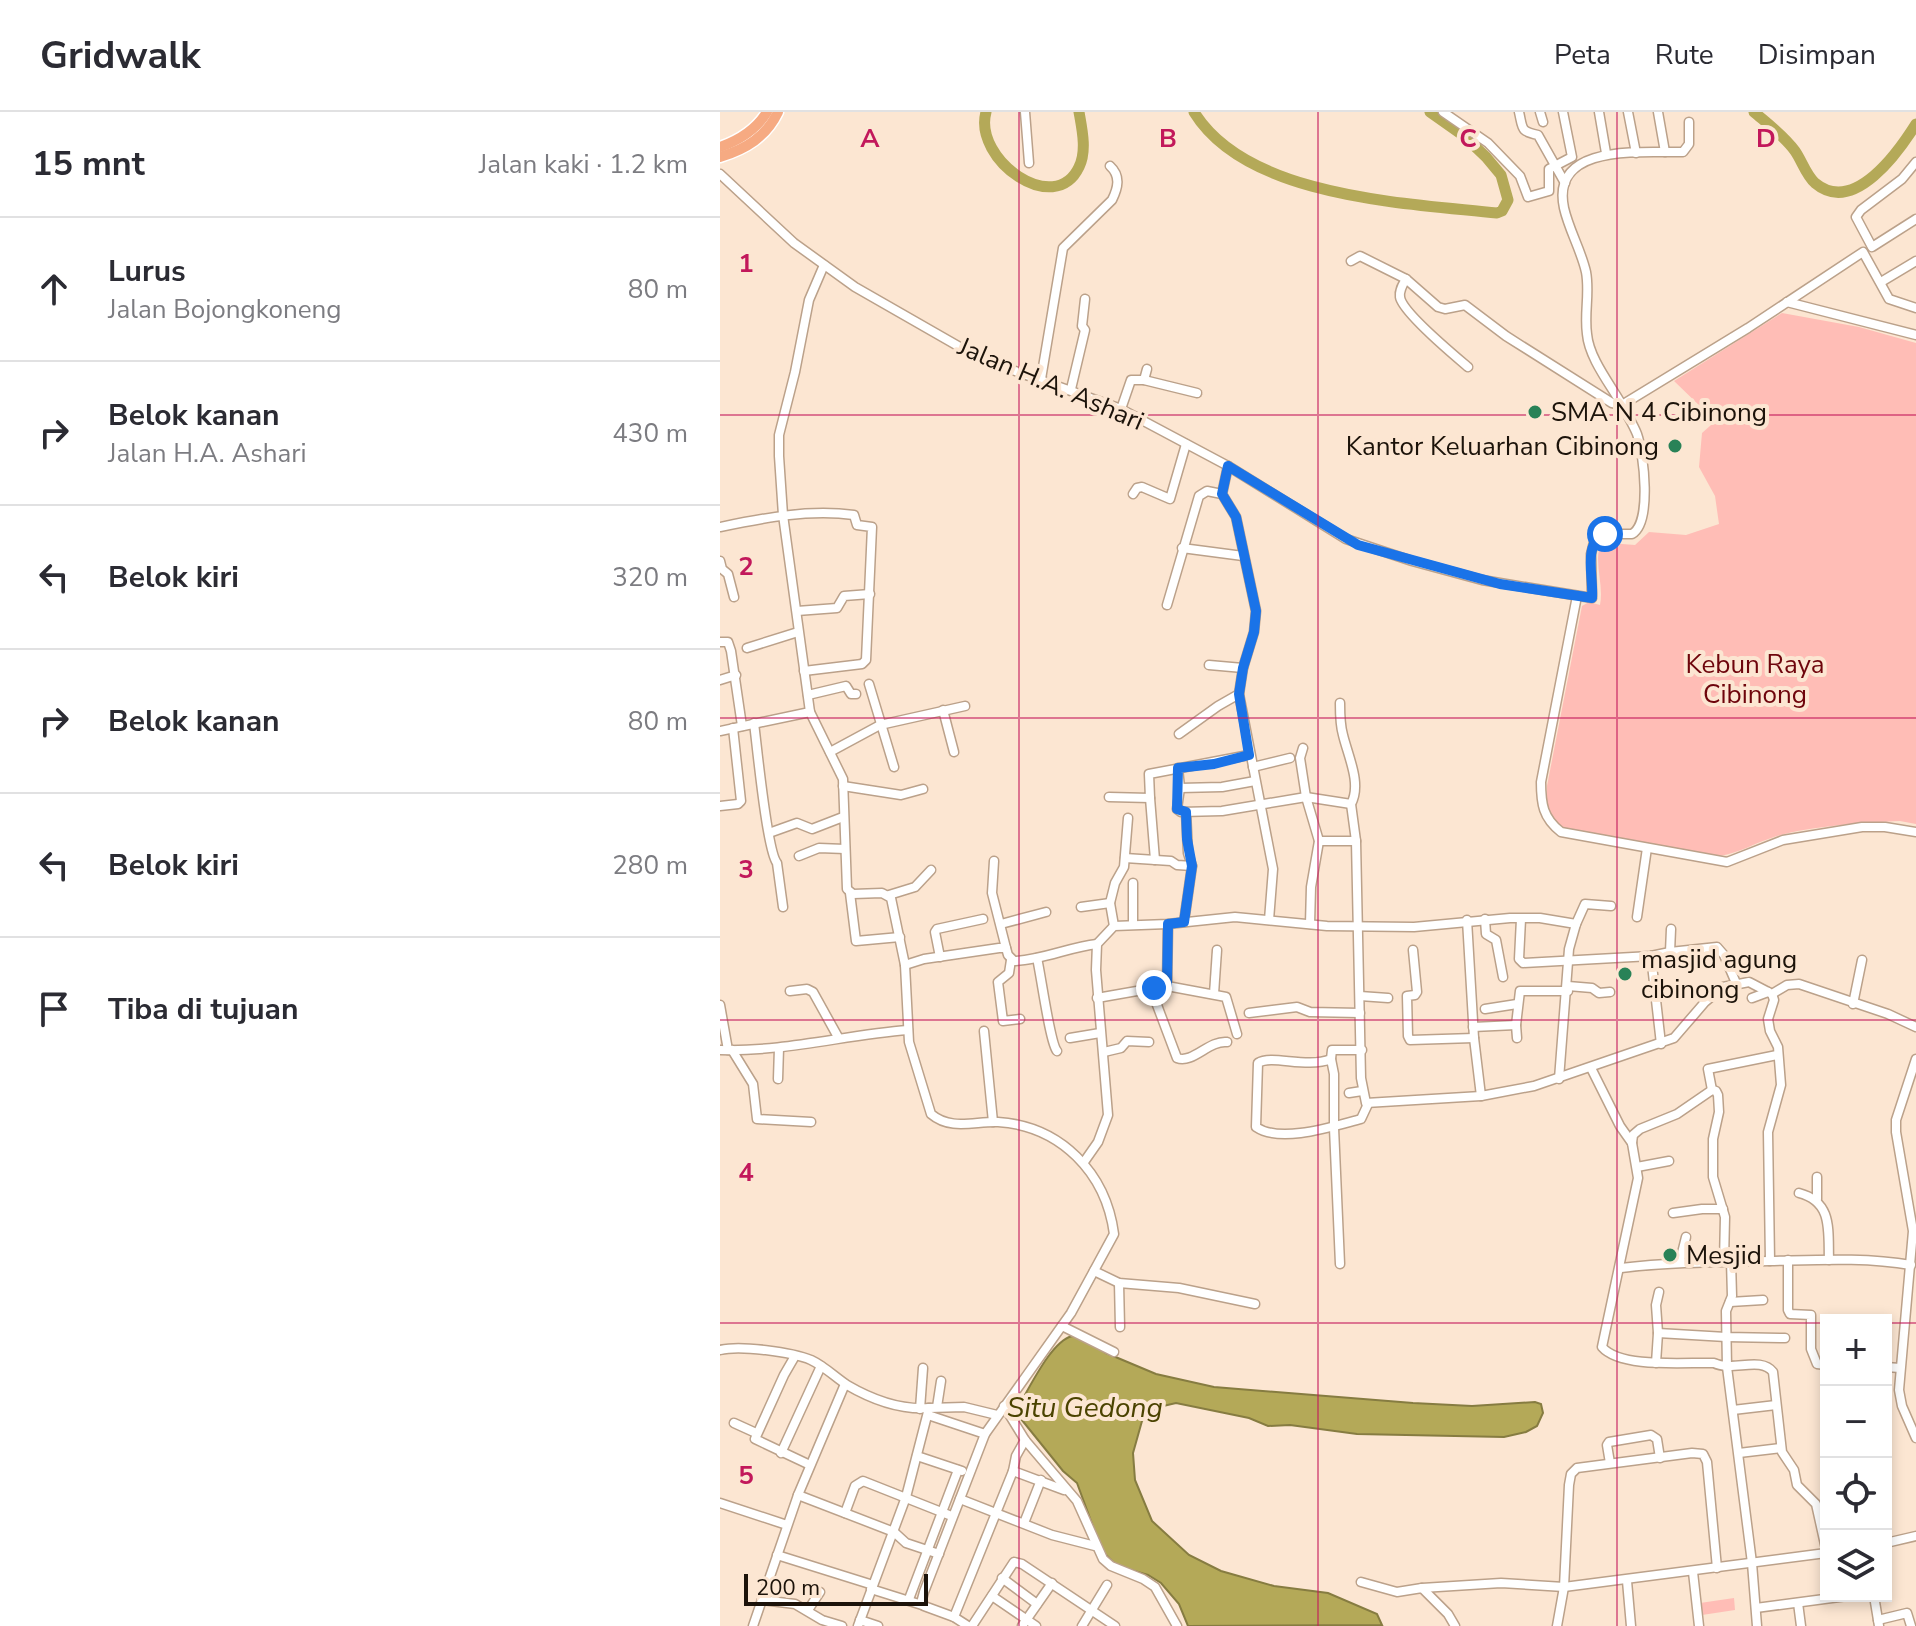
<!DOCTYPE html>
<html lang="id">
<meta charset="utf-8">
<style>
:root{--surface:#fff;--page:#f7f7f7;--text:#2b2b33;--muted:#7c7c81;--line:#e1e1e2}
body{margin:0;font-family:"Nunito Sans",sans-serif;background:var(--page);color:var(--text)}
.controls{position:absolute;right:24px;bottom:24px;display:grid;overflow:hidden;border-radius:0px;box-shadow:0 4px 12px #0003}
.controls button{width:72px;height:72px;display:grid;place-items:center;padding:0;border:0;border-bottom:2px solid var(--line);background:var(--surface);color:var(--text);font:40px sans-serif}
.scale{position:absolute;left:24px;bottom:20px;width:184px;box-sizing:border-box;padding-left:8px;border:4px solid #1c130a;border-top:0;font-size:22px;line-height:28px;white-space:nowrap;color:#1c130a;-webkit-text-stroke:6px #fce6d2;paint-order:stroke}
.stop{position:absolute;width:24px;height:24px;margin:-18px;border:6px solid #1a73e8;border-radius:50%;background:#fff}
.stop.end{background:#1a73e8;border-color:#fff;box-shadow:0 2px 8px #0008}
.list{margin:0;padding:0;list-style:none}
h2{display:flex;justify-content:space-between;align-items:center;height:104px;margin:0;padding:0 32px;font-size:34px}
h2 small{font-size:26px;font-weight:400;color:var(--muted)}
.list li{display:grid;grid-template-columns:52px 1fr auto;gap:24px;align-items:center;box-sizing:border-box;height:144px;padding:0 32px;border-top:2px solid var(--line)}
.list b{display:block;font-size:30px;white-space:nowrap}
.list p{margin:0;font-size:26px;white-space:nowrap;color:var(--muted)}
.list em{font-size:26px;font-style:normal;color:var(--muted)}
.icon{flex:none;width:44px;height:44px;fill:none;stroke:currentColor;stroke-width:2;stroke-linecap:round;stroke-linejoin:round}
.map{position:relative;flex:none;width:1196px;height:1514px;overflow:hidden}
header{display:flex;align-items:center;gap:48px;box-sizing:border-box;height:112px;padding:0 40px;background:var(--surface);border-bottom:2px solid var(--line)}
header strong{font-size:38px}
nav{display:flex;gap:44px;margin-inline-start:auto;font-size:28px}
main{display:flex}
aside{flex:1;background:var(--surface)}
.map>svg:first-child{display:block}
.green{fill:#ffbdb6}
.water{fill:#b4a958;stroke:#867c41;stroke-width:2}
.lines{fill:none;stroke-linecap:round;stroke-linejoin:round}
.river{stroke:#b4a958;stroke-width:11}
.minor-casing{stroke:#bba18a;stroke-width:11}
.major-casing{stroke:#fff;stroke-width:13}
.minor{stroke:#fff;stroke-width:8}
.major{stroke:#f6aa82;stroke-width:10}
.route{stroke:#1a73e8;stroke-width:10}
.grid{fill:none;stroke:#c2185b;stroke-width:2;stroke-opacity:0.55}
.poi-dot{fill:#298257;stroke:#fce6d2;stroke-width:3}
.labels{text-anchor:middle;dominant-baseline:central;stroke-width:8;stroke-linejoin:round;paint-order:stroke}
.street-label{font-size:26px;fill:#1c130a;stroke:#fce6d2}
.poi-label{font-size:26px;fill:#1c130a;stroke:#fce6d2;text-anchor:start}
.park-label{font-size:26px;fill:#6e050c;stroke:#fce6d2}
.water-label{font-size:28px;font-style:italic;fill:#4b4300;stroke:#fce6d2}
.grid-label{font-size:26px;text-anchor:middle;font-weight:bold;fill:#c2185b;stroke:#fce6d2;stroke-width:8;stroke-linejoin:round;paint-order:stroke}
</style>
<header>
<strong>Gridwalk</strong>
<nav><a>Peta</a><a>Rute</a><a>Disimpan</a></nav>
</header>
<main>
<aside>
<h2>15 mnt<small>Jalan kaki · 1.2 km</small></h2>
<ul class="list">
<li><svg class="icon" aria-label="ahead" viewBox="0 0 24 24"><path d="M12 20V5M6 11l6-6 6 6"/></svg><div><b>Lurus</b><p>Jalan Bojongkoneng</p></div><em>80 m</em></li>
<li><svg class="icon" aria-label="right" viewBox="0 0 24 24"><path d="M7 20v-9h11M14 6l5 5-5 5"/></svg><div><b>Belok kanan</b><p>Jalan H.A. Ashari</p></div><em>430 m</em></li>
<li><svg class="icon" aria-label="left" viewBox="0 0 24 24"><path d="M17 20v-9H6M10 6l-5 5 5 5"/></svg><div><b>Belok kiri</b></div><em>320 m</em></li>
<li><svg class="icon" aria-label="right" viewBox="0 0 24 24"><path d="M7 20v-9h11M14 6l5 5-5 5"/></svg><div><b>Belok kanan</b></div><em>80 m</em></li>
<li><svg class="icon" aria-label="left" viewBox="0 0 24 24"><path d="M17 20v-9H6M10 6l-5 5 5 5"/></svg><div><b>Belok kiri</b></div><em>280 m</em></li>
<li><svg class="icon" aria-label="arrive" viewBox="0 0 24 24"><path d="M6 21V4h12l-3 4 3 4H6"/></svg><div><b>Tiba di tujuan</b></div></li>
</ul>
</aside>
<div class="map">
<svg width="1196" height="1514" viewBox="0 0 1196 1514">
<rect width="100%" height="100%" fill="#fce6d2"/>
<g class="green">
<path d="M1062 201 1139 215 1196 231V712L1180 709C1142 711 1089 714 1054 725 1035 731 1019 741 1000 744L844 717C829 704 825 694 827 674L862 494 869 490 880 493C884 472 874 452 880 434L889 431 915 433 929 420 966 423 999 412 995 384 979 355 982 321 991 313 983 297 954 269Z"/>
<path d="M1014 1486 1015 1498 982 1503 980 1491Z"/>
</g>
<path class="water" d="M352 1224 365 1227 386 1241 436 1262 494 1275 693 1291 752 1294 815 1290 821 1292 823 1301 817 1314 806 1320 784 1325 637 1322 570 1313 548 1314 529 1306 456 1291 439 1295 422 1309 413 1341 415 1368 432 1409 469 1443 501 1459 554 1474 608 1481 657 1502 662 1513 468 1514 459 1492 441 1471 428 1463 397 1454 382 1439 357 1371 343 1359 297 1302 296 1298C309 1278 330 1230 352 1224Z"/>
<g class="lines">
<g class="river">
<path d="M266 0C253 48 335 106 359 55 367 39 362 17 359 0"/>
<path d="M474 0C527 86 686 91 777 101L782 99 788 88 781 63 766 45 744 24 710 0"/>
<path d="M1034 0C1048 12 1064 24 1075 39 1082 49 1086 63 1095 71 1134 104 1179 39 1196 12"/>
</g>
<defs>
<g id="minor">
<path d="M305 0 309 51"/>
<path d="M723 0 768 31 800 64 808 85 829 79V57L852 45 843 0"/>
<path d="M799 0C803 17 800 19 818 23L845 71"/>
<path d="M820 0 823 10"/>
<path d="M879 0 886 41"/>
<path d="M908 0 916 41"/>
<path d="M938 0 945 40"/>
<path d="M969 10V32L963 40C925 41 830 30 844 96 849 118 861 138 866 160 870 181 864 201 867 222 869 246 890 272 902 293L1028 216 1143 140 1169 187 1196 196"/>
<path d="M1196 50 1182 67 1141 98 1136 105 1152 135 1196 107"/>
<path d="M0 62 74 131 135 175 259 246 401 297 508 354 626 427 692 449 762 468 872 486 871 442 874 430 885 422H912C932 411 924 342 917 322 913 312 907 303 902 293L892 291 786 224 745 193 725 197 718 195 686 167 640 144 631 149"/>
<path d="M104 153 89 188 75 260 59 323V344L63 403 90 600 123 667 127 777 133 782 162 781 171 786 185 853 189 930 211 1002C231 1019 255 1009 278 1010 341 1014 386 1061 394 1122L351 1201 265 1322 204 1480 201 1491 204 1494 234 1505 248 1514"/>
<path d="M686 167C683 172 679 178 680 185 682 200 735 244 748 255"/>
<path d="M1161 170 1196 149"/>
<path d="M1067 190 1196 223"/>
<path d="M321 267 343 136 392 88C398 76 401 64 390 54"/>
<path d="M424 268 477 281"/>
<path d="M351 277 365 218 362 214 365 187"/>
<path d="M401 297 411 268H424L427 257"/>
<path d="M508 354 502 382 516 405 536 499 534 520 523 556 519 582 553 757 549 808"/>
<path d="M413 382 417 376 422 375 450 387 466 332"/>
<path d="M0 415C44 406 88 397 134 403L137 413 152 415 146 548 142 552 84 559"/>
<path d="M462 436 523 444"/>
<path d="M0 449 2 457 8 462 14 485"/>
<path d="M857 484 821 670C821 692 823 706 841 720L1007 750 1063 728 1142 715H1165L1196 720"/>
<path d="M447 493 479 384 487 379 502 382"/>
<path d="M77 499 117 496 124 484 150 482"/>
<path d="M0 530H8L11 539 22 614"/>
<path d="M27 536 78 520"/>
<path d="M489 553 523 556"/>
<path d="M0 568 16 563"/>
<path d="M149 572 174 655"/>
<path d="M88 583 126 574 131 582H136"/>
<path d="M620 591C620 602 620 613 623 623 628 644 642 672 631 692L636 729 641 966 646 991 761 984 814 974 954 926 985 890 1003 875 1029 870 1052 882 1067 873 1079 872 1168 902 1196 915"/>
<path d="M223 598 234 640"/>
<path d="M34 611C37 634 47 739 57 751L63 795"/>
<path d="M0 619 90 600"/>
<path d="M459 622 498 594 519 582"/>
<path d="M583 636 580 646 586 685 599 729 591 775 590 812"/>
<path d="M110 640 160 613 245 594"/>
<path d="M533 655 570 646"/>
<path d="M458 656 460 676 457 697 461 700 502 699 586 685 631 692"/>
<path d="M123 674 181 683 203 677"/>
<path d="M460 676 502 675 535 669"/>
<path d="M389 685 430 686 429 662 529 643"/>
<path d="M430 686 435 748"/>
<path d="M0 694 18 692 21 689 13 616"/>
<path d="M49 721 77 711 92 717 123 705"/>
<path d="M599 729H636"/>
<path d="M79 744 99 736 125 737"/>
<path d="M405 746 451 749 457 753 472 754"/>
<path d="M274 749 272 781 286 836"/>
<path d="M130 781 136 829 180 825"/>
<path d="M169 783 195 775 211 758"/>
<path d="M361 795 390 791"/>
<path d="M917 805 927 736"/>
<path d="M765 807 766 822 776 828 783 865"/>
<path d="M801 807 799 847 803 851 931 844 950 840 951 817"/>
<path d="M747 808 754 926 761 984"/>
<path d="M464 810 472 754 468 741 466 700"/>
<path d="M281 812 326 800"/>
<path d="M413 812V771"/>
<path d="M448 812 447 874 434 876V885L457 946C473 952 489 928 507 930"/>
<path d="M394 814 390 791 395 771 404 755 408 706"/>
<path d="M693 838 697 880 695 883 687 884 688 924 690 928 754 926"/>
<path d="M950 840 997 835 1004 843 1016 871"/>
<path d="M931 844 941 932"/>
<path d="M220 845 215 820 217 817 263 807"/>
<path d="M317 846C321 863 330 931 337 939"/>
<path d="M291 848 289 861 278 870 283 909 300 907"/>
<path d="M185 853 204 847 279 836H286L288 843 294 849C323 848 349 835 377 832"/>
<path d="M447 874 506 885 517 922"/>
<path d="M848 874 872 876 879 881 890 880"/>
<path d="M70 879 87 877 93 880 118 925"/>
<path d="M494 882 497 838"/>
<path d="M640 884 668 886"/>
<path d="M377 886 434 876"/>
<path d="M1032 886 1048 880"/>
<path d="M1133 892 1142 848"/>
<path d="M0 893 8 938"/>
<path d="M765 897 797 892"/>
<path d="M529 901 577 895 590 900 640 901"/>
<path d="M753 915 796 913"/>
<path d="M264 919 273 1010"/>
<path d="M350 926 380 921"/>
<path d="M797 926 796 913 800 879H848"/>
<path d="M0 938C63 940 125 923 188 918"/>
<path d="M12 938 33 972 37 1007 91 1010"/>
<path d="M642 938H612L611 947C586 957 552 942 538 951L536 1015C561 1032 614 1014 641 1007L648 992"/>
<path d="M384 940 401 936 407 929 429 930"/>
<path d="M611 947 614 962V1016L620 1152"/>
<path d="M1196 947 1176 1008V1020L1193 1119 1179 1278 1182 1294 1196 1326"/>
<path d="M871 956 900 1014 912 1031 918 1066 882 1235C901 1257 967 1250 994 1251 1012 1260 1041 1244 1053 1260L1062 1340 1074 1358 1077 1373 1096 1392 1106 1437"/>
<path d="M58 967 59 936"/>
<path d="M839 967 849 837 856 812 865 792 891 794"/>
<path d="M992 978 988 957 1057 943"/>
<path d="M629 981 642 979"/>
<path d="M912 1031 913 1023 920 1017 957 1002 992 978 996 979 998 983 999 1000 993 1027V1065L1005 1105 1004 1149"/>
<path d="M364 1050 378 1030 388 1003 376 858 377 832 394 814 448 812 515 805 607 814 694 815 790 806H820L856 812"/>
<path d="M917 1055 949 1049"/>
<path d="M1097 1065V1087"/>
<path d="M1079 1081C1113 1090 1108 1118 1109 1148"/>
<path d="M953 1101 982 1097H1003"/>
<path d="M1068 1148V1198L1070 1202 1091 1203V1237L1097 1252 1106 1253"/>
<path d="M960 1149 966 1125"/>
<path d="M1011 1149 1012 1184 1006 1199 1007 1255 1032 1451 1037 1514"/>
<path d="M1050 1149 1048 1020 1061 973 1058 935 1050 919 1048 907 1054 888 1052 882"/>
<path d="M901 1156C950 1150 999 1150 1049 1149 1096 1148 1145 1145 1191 1153"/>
<path d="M374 1159 399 1171 459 1176 535 1192"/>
<path d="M399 1171 400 1215"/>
<path d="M1010 1190 1043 1188"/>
<path d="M342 1214 394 1240"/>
<path d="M938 1221 1006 1225 1065 1226"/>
<path d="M0 1238C20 1233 72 1240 91 1248 104 1254 115 1265 127 1273 151 1287 181 1298 209 1296"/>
<path d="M75 1244 64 1263 35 1327 90 1353"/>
<path d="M936 1251 938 1221 936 1193 939 1180"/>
<path d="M1166 1255 1180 1256"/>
<path d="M284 1294 305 1328 357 1389 383 1447 391 1454 423 1467 435 1475 457 1514"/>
<path d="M217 1295 221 1269"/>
<path d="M200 1297 203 1256"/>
<path d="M1013 1298 1056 1293"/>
<path d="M208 1303 265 1322"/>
<path d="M14 1311 36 1321"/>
<path d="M61 1341 101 1254"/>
<path d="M1019 1341 1061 1336"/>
<path d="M197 1344 242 1359"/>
<path d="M890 1351 887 1333 889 1330 931 1323 937 1327 940 1346"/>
<path d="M293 1359 344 1378"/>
<path d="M78 1383 174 1420 186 1431 219 1442"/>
<path d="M240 1387 332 1423 375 1434"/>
<path d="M0 1391 67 1413"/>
<path d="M125 1401 135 1374 143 1369 229 1403"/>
<path d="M304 1411 321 1368"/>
<path d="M1166 1431 1196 1424"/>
<path d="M57 1443 153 1473"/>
<path d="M973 1460 979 1514"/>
<path d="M282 1466 317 1492"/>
<path d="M907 1469 911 1514"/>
<path d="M641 1470 677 1480 702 1476 728 1502 735 1514"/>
<path d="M702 1476 781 1471 844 1475 1106 1441"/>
<path d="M151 1477 202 1493"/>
<path d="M272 1484 316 1514"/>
<path d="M1154 1484 1159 1514"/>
<path d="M189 1487 238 1358"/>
<path d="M42 1488 75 1492 102 1508 122 1514"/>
<path d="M1078 1491 1081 1514"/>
<path d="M1036 1496 1127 1484"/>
<path d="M88 1498 100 1480"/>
<path d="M234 1505 293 1359 296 1344 305 1328"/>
<path d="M140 1508 158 1514"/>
<path d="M1158 1508 1187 1501 1191 1514"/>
<path d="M33 1514 78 1383 125 1272"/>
<path d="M138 1514 186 1385 209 1296 244 1295 277 1303"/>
<path d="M252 1514 294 1450 302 1452 395 1514"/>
<path d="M302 1514 332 1471"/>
<path d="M362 1514 387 1473"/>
<path d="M837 1514 844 1475 849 1373 851 1362 857 1356 972 1341 983 1342 987 1350 997 1456"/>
</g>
<g id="major">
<path d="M0 35C20 28 36 18 47 0"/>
<path d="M0 45C26 37 46 25 58 0"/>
</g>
</defs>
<use href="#minor" class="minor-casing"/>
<use href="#major" class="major-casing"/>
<use href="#minor" class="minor"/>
<use href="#major" class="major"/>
</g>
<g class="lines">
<path class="route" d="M434 876 447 874 448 812 464 810 472 754 467 727 466 700 457 697 458 656 494 652 529 643 519 582 523 556 534 520 536 499 516 405 502 382 508 354 638 433 780 472 872 486C874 466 862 431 885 422"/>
</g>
<path class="grid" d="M299 0V1514M598 0V1514M897 0V1514M0 303H1196M0 606H1196M0 908H1196M0 1211H1106M1166 1211H1196"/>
<g class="poi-dot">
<circle cx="815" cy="300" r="8"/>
<circle cx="955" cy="334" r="8"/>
<circle cx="905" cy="862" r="8"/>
<circle cx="950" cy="1143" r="8"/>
</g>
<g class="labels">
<g class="street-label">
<text transform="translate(331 272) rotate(23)">Jalan H.A. Ashari</text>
</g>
<g class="poi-label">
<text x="831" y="300">SMA N 4 Cibinong</text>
<text x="939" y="334" text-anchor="end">Kantor Keluarhan Cibinong</text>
<text x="921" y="847">masjid agung<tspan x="921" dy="30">cibinong</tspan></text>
<text x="966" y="1143">Mesjid</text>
</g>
<g class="park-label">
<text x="1035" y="552">Kebun Raya<tspan x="1035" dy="30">Cibinong</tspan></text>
</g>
<g class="water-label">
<text x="365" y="1296">Situ Gedong</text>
</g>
</g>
<g class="grid-label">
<text x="150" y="35">A</text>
<text x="448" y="35">B</text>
<text x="748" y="35">C</text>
<text x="1046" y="35">D</text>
<text x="26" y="160">1</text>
<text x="26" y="463">2</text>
<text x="26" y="766">3</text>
<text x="26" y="1069">4</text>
<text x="26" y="1372">5</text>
</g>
</svg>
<div class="controls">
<button>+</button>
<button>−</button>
<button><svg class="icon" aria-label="locate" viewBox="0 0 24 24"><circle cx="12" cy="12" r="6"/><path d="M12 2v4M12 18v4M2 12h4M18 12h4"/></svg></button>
<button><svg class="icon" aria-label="layers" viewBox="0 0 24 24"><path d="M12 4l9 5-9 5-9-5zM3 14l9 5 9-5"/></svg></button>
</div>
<div class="scale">200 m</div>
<div class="stop" style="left:885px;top:422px"></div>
<div class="stop end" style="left:434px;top:876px"></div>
</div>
</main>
